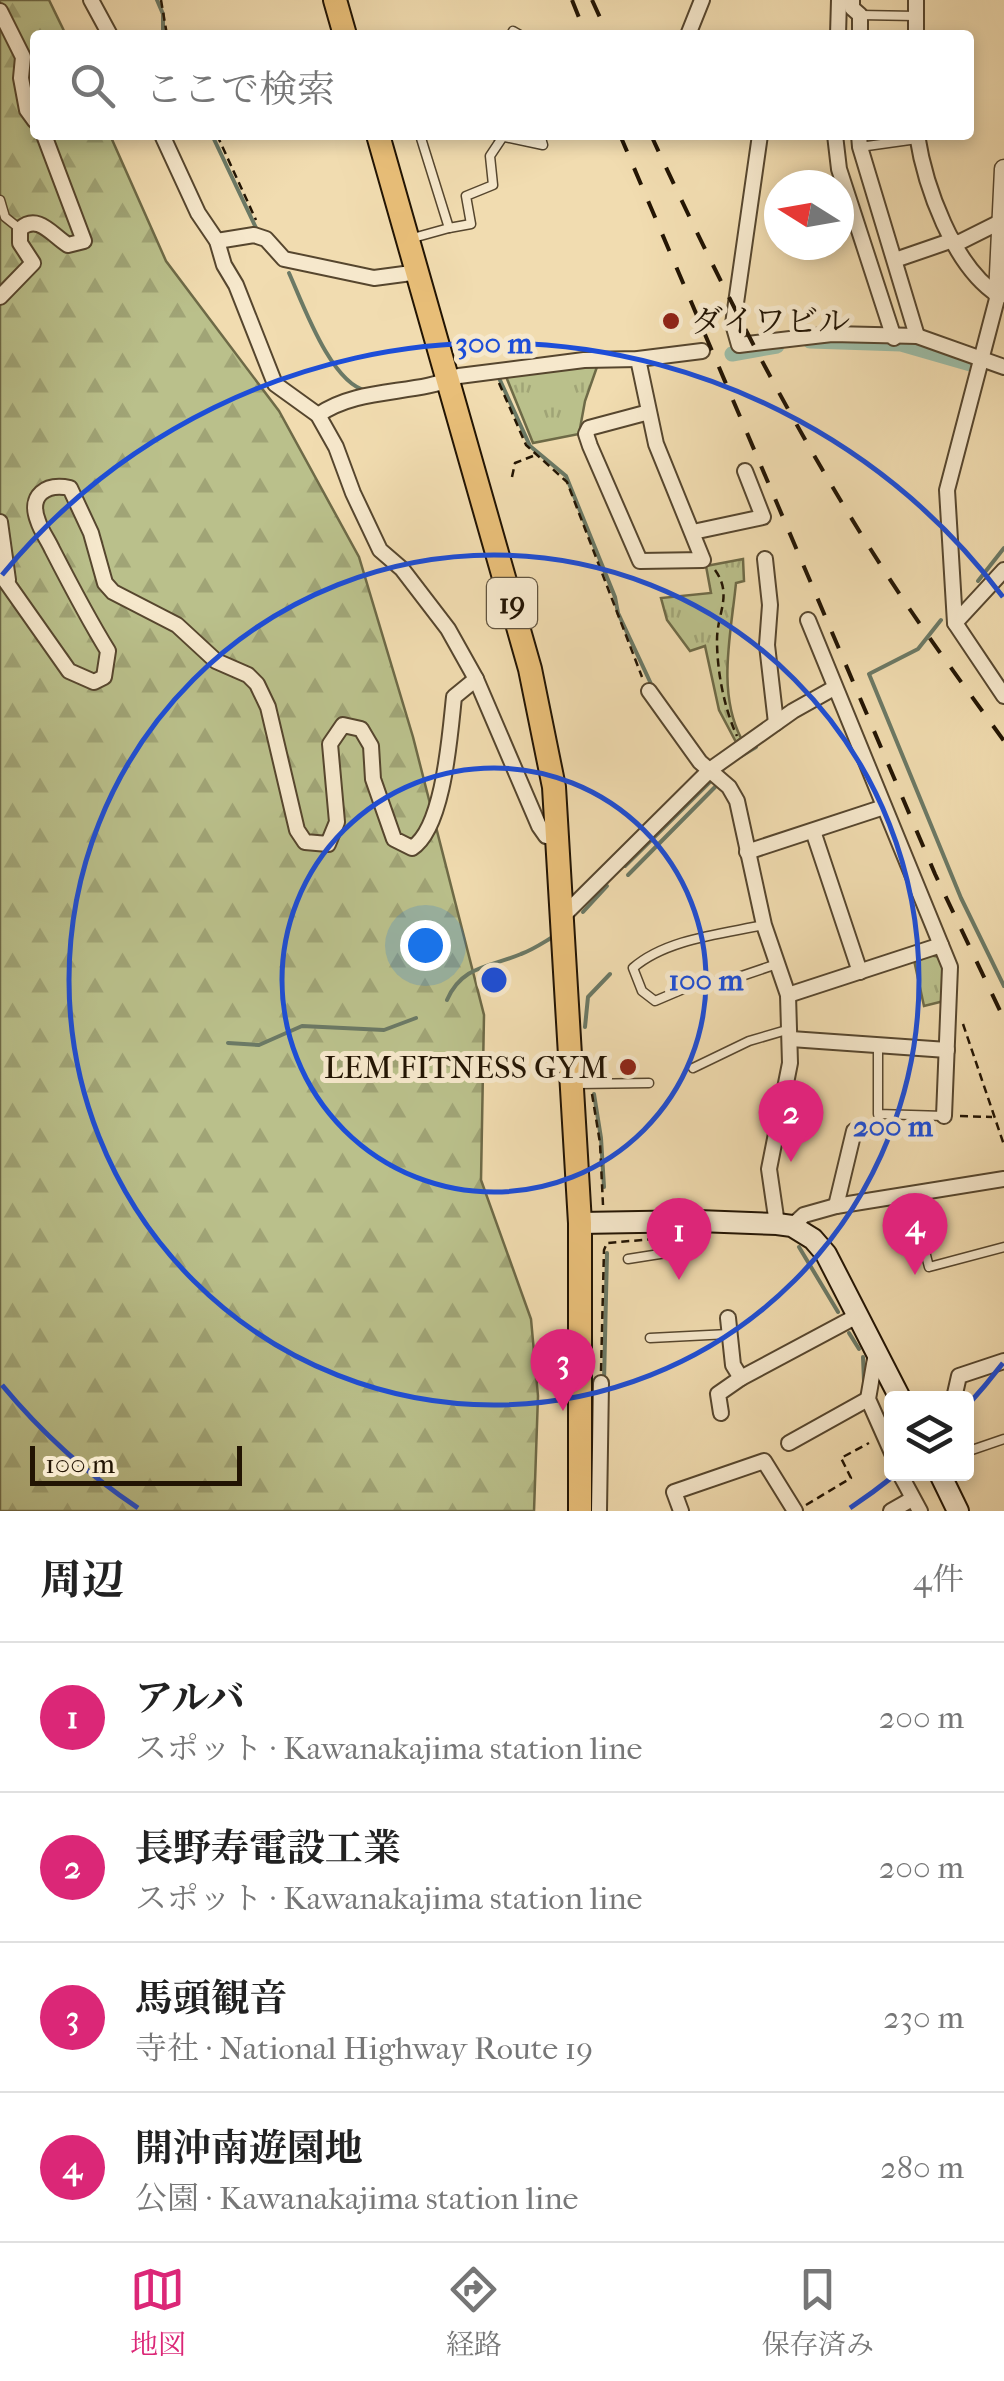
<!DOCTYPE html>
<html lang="ja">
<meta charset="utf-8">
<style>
:root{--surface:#fff;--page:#f6f6f6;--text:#222;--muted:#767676;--line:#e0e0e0;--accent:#db2777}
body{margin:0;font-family:"IM FELL French Canon","Noto Serif JP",serif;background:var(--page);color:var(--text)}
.controls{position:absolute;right:30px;bottom:30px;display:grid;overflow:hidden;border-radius:10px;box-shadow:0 5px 15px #0003}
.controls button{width:90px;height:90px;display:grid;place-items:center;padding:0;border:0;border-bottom:2px solid var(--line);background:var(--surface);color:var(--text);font:50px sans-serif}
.compass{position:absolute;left:764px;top:170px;width:90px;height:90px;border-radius:50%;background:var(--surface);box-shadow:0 5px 15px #0003;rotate:281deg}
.scale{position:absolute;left:30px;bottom:25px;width:212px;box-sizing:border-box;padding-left:10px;border:5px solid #221403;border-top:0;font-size:28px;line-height:35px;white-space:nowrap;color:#221403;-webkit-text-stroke:8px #f6e8cc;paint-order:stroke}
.you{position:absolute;left:425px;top:945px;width:35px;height:35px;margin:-25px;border:8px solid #fff;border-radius:50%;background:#1a73e8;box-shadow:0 0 0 15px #1a73e833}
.badge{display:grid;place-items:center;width:65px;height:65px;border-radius:50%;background:var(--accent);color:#fff;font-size:32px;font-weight:700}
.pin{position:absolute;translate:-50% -82px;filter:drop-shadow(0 2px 5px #0008)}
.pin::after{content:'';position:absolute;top:52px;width:35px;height:30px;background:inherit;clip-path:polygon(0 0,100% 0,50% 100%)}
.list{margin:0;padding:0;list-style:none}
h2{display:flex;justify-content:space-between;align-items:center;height:130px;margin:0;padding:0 40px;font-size:42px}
h2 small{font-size:32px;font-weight:400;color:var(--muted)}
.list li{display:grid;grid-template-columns:65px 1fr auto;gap:30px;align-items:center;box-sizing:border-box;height:150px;padding:0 40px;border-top:2px solid var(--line)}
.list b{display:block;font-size:38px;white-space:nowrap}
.list p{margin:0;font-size:32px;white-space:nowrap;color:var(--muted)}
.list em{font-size:32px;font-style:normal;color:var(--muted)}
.icon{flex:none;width:55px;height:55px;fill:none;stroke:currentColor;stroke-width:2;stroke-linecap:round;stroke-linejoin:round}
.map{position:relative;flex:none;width:1004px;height:1511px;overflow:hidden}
.search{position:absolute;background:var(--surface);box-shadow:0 5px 15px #0003;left:30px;right:30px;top:30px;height:110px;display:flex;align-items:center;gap:25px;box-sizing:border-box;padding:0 35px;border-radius:10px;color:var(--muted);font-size:38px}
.sheet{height:730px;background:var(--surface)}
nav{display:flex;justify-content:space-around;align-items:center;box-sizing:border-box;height:140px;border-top:2px solid var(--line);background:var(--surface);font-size:28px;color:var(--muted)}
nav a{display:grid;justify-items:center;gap:5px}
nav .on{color:var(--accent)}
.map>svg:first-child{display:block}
.grass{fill:url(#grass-tufts);stroke:#6e6a47;stroke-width:2.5}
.forest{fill:url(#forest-firs);stroke:#6e6a47;stroke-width:2.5}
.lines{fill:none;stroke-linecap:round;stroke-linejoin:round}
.stream{stroke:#6b7965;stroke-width:4}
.canal{stroke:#9cbca6;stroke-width:15}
.service-casing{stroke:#56462e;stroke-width:11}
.minor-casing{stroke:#56462e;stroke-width:18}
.tertiary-casing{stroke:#56462e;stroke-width:21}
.secondary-casing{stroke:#221403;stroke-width:24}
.trunk-casing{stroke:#221403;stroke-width:26}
.path{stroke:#221403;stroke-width:2.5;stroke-dasharray:8 5;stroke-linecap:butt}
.service{stroke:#f6e8cc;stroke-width:8}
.minor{stroke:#f6e8cc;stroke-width:14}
.tertiary{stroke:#f6e8cc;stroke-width:18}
.secondary{stroke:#f6e8cc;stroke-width:20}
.trunk{stroke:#e8be78;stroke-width:22}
.rail{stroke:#221403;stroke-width:4;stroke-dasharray:18 18;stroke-linecap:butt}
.ring{fill:none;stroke:#1d4ed8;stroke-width:5}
.poi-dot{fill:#8f2418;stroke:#f6e8cc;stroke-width:4}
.labels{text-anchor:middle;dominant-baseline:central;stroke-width:10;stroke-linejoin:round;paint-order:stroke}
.shield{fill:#f6e8cc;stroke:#62543f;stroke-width:2.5}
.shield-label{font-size:30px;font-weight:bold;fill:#221403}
.poi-label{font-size:32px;fill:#221403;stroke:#f6e8cc;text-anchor:start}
.centre{fill:#1d4ed8;stroke:#f6e8cc;stroke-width:5}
.ring-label{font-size:30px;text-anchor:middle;font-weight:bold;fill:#1d4ed8;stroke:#f6e8cc;stroke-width:10;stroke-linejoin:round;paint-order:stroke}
</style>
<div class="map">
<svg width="1004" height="1511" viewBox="0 0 1004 1511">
<defs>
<pattern id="grass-tufts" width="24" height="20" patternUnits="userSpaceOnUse" patternTransform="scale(2.5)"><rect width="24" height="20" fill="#bac08b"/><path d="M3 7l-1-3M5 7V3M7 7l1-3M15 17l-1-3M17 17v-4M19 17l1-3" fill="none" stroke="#a0a476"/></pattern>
<pattern id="forest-firs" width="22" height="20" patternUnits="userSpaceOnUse" patternTransform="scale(2.5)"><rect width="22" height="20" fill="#bac08b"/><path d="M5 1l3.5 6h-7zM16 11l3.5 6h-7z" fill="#a0a476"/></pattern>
</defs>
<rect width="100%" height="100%" fill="#f1dcb0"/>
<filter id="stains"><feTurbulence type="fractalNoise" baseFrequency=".002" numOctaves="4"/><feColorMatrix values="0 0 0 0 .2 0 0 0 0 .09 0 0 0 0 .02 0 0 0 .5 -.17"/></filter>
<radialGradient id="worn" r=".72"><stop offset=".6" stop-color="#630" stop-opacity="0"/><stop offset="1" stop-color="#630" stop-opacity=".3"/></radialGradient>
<g class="grass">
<path d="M598 364 585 401 579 434 533 443 505 374Z"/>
<path d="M743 559 744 581 736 583C731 634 717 691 741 738L736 742 719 710 705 646 690 651 667 620 661 598 711 593 706 566Z"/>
<path d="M928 955 941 957 946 969 944 1001 924 1006 914 960Z"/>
</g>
<path class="forest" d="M0 0H49L66 35H35V135H110L166 261 279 411 359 557 413 737 484 1015 481 1180 531 1319 538 1396 534 1511H0Z"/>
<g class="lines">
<g class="stream">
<path d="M157 0 163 14V35"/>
<path d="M212 135 257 230"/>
<path d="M289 273C303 304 331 384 367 391"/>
<path d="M499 378 530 446 566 476 615 597 618 613 652 686"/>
<path d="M978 581 1004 548"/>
<path d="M941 620 918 649 869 674 961 898 1004 986"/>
<path d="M741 756 756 747"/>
<path d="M625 866 725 767"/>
<path d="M628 875 716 786"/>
<path d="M583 912 607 886"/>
<path d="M447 1000C462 965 491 967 521 954 532 950 541 944 551 938"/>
<path d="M585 1027 588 997 610 974"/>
<path d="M228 1043 259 1045 302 1026 384 1030 416 1018"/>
<path d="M594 1094 601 1138 604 1187"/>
<path d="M799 1247 838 1312"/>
<path d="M849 1333 859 1349"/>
<path d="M863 1357 864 1381"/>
<path d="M604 1382 607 1253"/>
<path d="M607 1446V1401"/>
</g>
<g class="canal">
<path d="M810 341 901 344 974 365"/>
<path d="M732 354 777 346"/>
</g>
<defs>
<g id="service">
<path d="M860 15 916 16"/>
<path d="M511 35 513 31 520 35"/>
<path d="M420 135 449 228 471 224 466 196 493 185 490 156 504 135"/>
<path d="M495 135 543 145 540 135"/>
<path d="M860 147 917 139"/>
<path d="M0 200 5 217 20 229"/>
<path d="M413 238 449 228"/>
<path d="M764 925C722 934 666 939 633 968L642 991 655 1001 702 981 721 983 777 964"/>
<path d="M878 1045V1114L944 1116"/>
<path d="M693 1068 749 1041 790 1029"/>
<path d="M577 1084 649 1083"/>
<path d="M911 1196 929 1267 1004 1247"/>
<path d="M628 1259 698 1248V1221"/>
<path d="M650 1338 729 1334"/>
<path d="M966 1452 1004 1439"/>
</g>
<g id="minor">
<path d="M91 0 110 35"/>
<path d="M852 0V8L860 15V35"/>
<path d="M916 0V35"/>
<path d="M0 11 23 57 21 78 27 110 35 121"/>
<path d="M688 35 702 0"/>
<path d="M838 35 839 0"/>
<path d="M162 135 198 213 217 241 224 265 236 285 275 384 318 415 336 447 353 493 380 550 402 569 448 629 476 679 539 826 546 836 560 837"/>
<path d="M760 135 733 324 739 345 832 334 917 336 1004 367"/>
<path d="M835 135 839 169 894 338"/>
<path d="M859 135 860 147 917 336"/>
<path d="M917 135C925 186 953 266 998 295L947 490 955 623 1004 696"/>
<path d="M217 241 254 235 266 239 284 259 374 278 419 272"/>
<path d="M956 244 1002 221"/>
<path d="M895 260 953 240"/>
<path d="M0 297 33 263 20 243V229C38 213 52 235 68 245L84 241 44 135"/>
<path d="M638 359 656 444 703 560 640 561 590 446 586 434 589 428 649 412"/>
<path d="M318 415C360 386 414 396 459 376L584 360 638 359 702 351"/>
<path d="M0 522 8 580"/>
<path d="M693 532 763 517 745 471"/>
<path d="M765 559 770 605 767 645 776 723"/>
<path d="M0 573 69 671 94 682 104 677 108 651C87 617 70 584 52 549 48 540 41 531 38 521 28 495 46 483 70 488L91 533 105 583 113 592 177 625 216 661 248 675 257 684 268 707 297 830 305 842 328 844 337 822 330 744 343 725 361 729 371 746 373 779 394 839 412 848C444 828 450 733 454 697L476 679"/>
<path d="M808 620 950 967 944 1116"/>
<path d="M955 623 1004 570"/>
<path d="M649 691 700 762 729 787 737 801 764 925 788 995 790 1063 769 1169 777 1224"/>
<path d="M813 831 860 972"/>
<path d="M747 852 884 807"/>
<path d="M564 915 711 769 793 711 834 688"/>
<path d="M788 995 941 945"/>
<path d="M791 1039 947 1050"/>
<path d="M836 1206 854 1131"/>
<path d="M792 1226 804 1215 836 1206 1004 1179"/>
<path d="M728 1318 733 1365 741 1378 857 1316"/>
<path d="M876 1353 868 1399 892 1453"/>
<path d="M954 1398 959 1376 1004 1361"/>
<path d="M721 1413 718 1394 741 1378"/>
<path d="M789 1443 868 1399"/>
<path d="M900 1474 920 1511"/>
<path d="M599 1511 601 1383"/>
<path d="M681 1511 674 1492 764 1461 795 1511"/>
<path d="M891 1511 912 1499"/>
</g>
<path id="tertiary" d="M998 295 1004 169"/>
<g id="secondary">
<path d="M580 1223 698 1221 777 1224 792 1226 813 1239 826 1254 900 1398"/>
<path d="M940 1474 958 1511"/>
</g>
<g id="trunk">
<path d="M335 0 345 35"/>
<path d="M378 135 530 669 554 787 580 1223V1511"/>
</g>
</defs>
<use href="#service" class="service-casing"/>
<use href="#minor" class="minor-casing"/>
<use href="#tertiary" class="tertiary-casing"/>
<use href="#secondary" class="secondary-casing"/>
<use href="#trunk" class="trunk-casing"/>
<g class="path">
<path d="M161 0 167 35"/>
<path d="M217 135 256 220"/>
<path d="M499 383 526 445 567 482 642 677"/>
<path d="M512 477 515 463 533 456"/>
<path d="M715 570C733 595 717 613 717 640 717 671 724 708 737 736"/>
<path d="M963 1024 1004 1145"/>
<path d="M592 1094 600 1143 603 1205"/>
<path d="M960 1116 992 1117"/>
<path d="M601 1371 604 1250 607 1243 654 1239"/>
<path d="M806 1505 851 1478 841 1458 869 1443"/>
</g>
<use href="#service" class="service"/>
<use href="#minor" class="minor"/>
<use href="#tertiary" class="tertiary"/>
<use href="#secondary" class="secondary"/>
<use href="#trunk" class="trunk"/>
<g class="rail">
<path d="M572 0 586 35"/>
<path d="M592 0 608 35"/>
<path d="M620 135 935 874 1004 1019"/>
<path d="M651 135C726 298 810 462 911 611 941 655 973 698 1004 741"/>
</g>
</g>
<g class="ring">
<circle cx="494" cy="980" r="212"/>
<circle cx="494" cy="980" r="425"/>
<path d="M1003 1363A637 637 0 0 1 967 1406M895 1475A637 637 0 0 1 850 1508M138 1508A637 637 0 0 1 2 1385M2 575A637 637 0 0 1 1003 597"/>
</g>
<g class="poi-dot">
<circle cx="671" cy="321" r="10"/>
<circle cx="628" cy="1067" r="10"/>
</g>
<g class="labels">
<rect class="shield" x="487" y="578" width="50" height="50" rx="8"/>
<g class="shield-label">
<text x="512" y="603">19</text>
</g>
<g class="poi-label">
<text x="691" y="321">ダイワビル</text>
<text x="608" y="1067" text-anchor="end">LEM FITNESS GYM</text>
</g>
</g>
<circle cx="494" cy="980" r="15" class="centre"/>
<g class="ring-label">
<text x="494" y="353">300 m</text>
<text x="706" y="990">100 m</text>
<text x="893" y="1136">200 m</text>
</g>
<rect width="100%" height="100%" filter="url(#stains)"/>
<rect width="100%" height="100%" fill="url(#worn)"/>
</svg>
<div class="controls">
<button><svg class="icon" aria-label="layers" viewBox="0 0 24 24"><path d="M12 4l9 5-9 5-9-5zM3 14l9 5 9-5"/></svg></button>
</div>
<svg class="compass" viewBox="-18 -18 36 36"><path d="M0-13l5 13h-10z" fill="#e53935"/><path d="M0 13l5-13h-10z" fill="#767676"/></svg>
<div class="scale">100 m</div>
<div class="you"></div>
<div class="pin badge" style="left:679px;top:1280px">1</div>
<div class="pin badge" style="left:791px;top:1162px">2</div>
<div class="pin badge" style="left:563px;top:1411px">3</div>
<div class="pin badge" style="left:915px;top:1275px">4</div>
<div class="search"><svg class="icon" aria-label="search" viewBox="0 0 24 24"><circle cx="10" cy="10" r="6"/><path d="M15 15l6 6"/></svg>ここで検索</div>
</div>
<section class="sheet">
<h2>周辺<small>4件</small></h2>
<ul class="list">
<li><span class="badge">1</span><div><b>アルバ</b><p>スポット · Kawanakajima station line</p></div><em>200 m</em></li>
<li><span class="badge">2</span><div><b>長野寿電設工業</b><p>スポット · Kawanakajima station line</p></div><em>200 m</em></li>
<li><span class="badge">3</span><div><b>馬頭観音</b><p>寺社 · National Highway Route 19</p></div><em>230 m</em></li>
<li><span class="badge">4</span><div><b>開沖南遊園地</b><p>公園 · Kawanakajima station line</p></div><em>280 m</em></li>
</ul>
</section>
<nav>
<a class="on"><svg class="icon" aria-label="map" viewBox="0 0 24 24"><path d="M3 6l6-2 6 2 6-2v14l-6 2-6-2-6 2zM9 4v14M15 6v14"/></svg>地図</a>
<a><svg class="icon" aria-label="directions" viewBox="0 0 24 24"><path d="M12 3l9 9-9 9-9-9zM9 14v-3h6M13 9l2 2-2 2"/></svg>経路</a>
<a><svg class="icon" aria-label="saved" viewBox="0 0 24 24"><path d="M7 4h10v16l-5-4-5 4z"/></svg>保存済み</a>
</nav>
